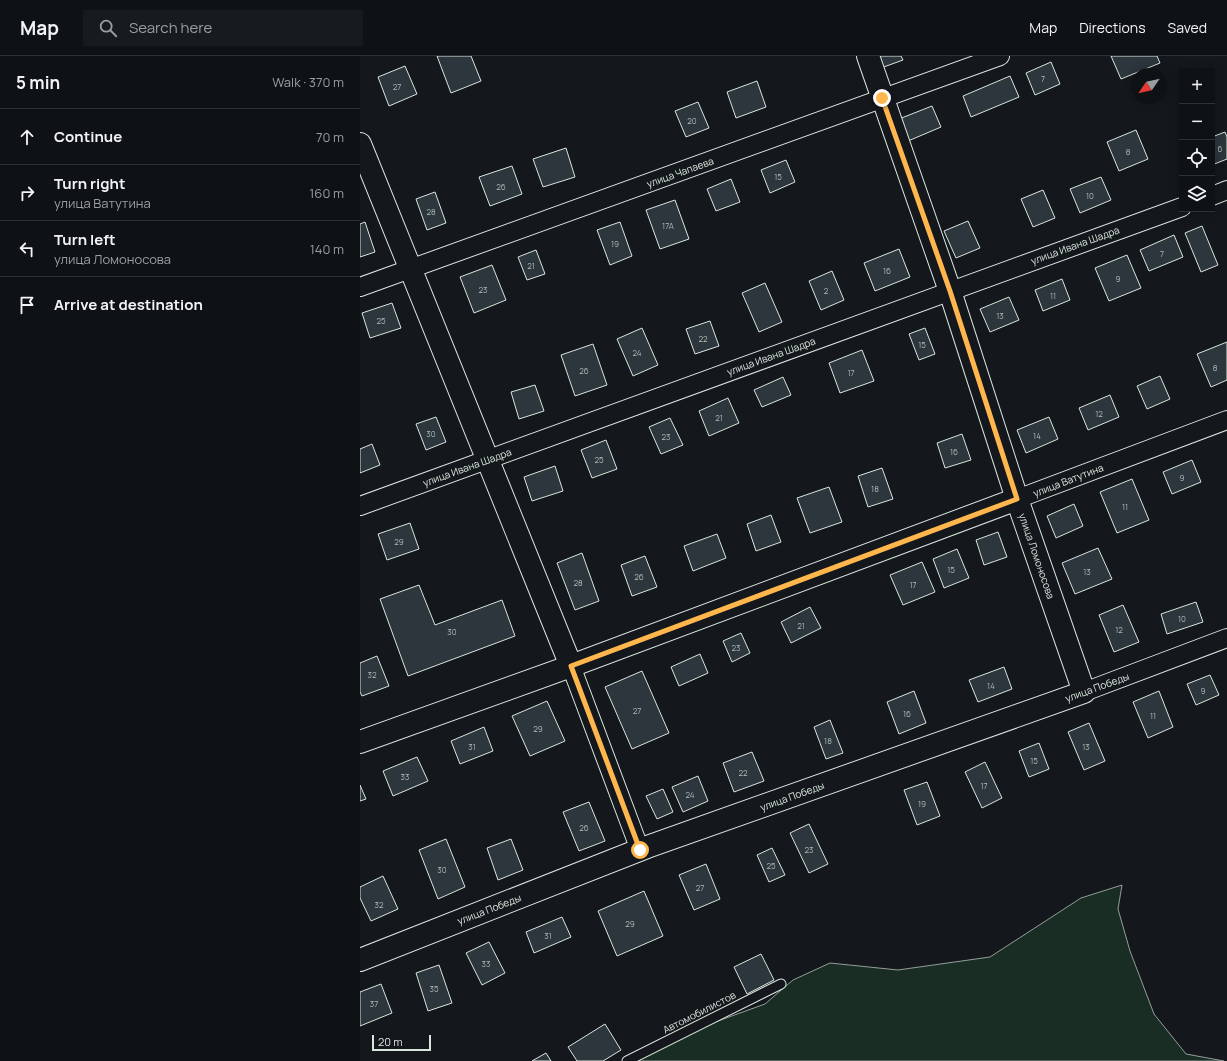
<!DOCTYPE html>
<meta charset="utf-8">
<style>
:root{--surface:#0f1215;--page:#181b1e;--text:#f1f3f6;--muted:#9b9ea0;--line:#2f3234}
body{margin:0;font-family:Manrope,sans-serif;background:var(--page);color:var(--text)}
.controls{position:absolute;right:12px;top:12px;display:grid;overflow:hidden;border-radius:0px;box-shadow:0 2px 10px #0003}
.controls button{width:36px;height:36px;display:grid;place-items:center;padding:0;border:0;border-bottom:1px solid var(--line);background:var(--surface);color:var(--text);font:20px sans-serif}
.compass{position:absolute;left:771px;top:12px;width:36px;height:36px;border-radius:50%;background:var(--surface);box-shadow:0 2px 10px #0003;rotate:236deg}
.scale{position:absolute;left:12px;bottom:10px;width:59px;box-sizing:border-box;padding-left:4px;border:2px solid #d8e6dc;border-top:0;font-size:11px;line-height:14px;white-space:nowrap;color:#d8e6dc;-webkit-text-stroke:3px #14181c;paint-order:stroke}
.stop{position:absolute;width:12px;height:12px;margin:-9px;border:3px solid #ffb74d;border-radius:50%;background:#fff}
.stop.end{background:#ffb74d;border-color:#fff;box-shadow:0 1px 4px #0008}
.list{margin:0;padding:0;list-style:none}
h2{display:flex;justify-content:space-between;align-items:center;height:52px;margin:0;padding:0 16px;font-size:17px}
h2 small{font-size:13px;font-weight:400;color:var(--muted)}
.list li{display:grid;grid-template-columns:26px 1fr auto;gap:12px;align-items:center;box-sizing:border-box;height:56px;padding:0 16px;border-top:1px solid var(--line)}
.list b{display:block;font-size:15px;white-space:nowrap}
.list p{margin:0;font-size:13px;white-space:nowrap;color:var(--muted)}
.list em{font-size:13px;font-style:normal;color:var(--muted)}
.icon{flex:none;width:22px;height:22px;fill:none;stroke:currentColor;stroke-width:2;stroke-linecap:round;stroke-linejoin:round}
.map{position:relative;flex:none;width:867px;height:1005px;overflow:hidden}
header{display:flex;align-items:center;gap:24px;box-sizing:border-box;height:56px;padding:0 20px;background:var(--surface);border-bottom:1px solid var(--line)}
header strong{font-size:19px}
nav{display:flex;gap:22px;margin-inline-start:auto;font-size:14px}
.search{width:280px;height:36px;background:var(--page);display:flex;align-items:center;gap:10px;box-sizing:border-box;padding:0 14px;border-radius:0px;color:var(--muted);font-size:15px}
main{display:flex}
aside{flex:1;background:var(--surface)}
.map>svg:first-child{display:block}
.green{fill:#1a2d24;stroke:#939e99}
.building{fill:#2c363c;stroke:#d8e6dc}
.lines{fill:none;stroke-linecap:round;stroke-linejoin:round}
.lane-casing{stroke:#d8e6dc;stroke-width:11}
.street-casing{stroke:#d8e6dc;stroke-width:20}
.secondary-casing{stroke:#d8e6dc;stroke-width:24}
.lane{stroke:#14181c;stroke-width:9}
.street{stroke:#14181c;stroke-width:18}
.secondary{stroke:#14181c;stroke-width:22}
.route{stroke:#ffb74d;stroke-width:5}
.labels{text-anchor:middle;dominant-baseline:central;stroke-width:3;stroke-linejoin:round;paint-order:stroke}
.number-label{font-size:8px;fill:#adbab4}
.street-label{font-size:10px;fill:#d8e6dc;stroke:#14181c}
</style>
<header>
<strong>Map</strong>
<div class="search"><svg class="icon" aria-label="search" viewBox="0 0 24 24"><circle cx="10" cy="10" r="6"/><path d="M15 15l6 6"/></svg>Search here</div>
<nav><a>Map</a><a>Directions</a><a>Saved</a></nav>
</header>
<main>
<aside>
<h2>5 min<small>Walk · 370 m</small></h2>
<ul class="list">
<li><svg class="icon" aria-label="ahead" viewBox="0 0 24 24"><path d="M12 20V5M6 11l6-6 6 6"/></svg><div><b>Continue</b></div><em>70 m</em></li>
<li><svg class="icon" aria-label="right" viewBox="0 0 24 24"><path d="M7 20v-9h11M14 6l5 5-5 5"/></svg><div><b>Turn right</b><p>улица Ватутина</p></div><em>160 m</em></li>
<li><svg class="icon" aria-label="left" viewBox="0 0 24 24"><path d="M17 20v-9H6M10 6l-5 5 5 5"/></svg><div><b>Turn left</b><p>улица Ломоносова</p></div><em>140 m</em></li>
<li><svg class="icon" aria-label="arrive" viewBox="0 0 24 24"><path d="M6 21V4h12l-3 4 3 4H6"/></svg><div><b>Arrive at destination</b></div></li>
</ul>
</aside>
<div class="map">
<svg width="867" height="1005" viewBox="0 0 867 1005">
<rect width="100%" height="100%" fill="#14181c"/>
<path class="green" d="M762 829 758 853 770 895 794 958 826 998 864 1005H273L344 970 405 948 433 924 470 907 538 914 630 901 721 842Z"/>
<g class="building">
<path d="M77 0H111L121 25 91 37Z"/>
<path d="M516 0H541L543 4 521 12Z"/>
<path d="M751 0H797L800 7 761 23Z"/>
<path d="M691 6 700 28 675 39 666 17Z"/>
<path d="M45 10 57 38 29 50 18 21Z"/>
<path d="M650 20 659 41 611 61 603 40Z"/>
<path d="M397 25 406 51 376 62 367 36Z"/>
<path d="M338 46 349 72 326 81 315 55Z"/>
<path d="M572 50 581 71 548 85 539 63Z"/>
<path d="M776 74 788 103 759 115 747 86Z"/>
<path d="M865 76 867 81V103L852 109V81Z"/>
<path d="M206 92 215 121 183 131 173 103Z"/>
<path d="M426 104 435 126 410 137 401 114Z"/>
<path d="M152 110 162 138 130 150 119 121Z"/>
<path d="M741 121 751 144 720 157 710 133Z"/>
<path d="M371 123 380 146 356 155 347 133Z"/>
<path d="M683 134 695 162 673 171 661 143Z"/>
<path d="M75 136 86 167 67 174 56 143Z"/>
<path d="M315 144 329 183 300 193 286 154Z"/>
<path d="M608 165 620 192 596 202 584 175Z"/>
<path d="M5 166 15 196 0 201V168Z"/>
<path d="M260 166 272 200 250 209 237 174Z"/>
<path d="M842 170 858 209 841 216 825 177Z"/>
<path d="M814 179 823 201 789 215 780 194Z"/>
<path d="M539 193 550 221 515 235 504 207Z"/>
<path d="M176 194 185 218 167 224 158 201Z"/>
<path d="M767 199 781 232 749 245 735 212Z"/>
<path d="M132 209 146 244 114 257 100 221Z"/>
<path d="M472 215 484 244 461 254 449 225Z"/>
<path d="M702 223 710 244 683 255 675 234Z"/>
<path d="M405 227 422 266 399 276 382 237Z"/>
<path d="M649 241 659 264 630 276 620 253Z"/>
<path d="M32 247 41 272 10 282 2 257Z"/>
<path d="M350 265 359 290 335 298 326 273Z"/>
<path d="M282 272 298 309 273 320 257 283Z"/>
<path d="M565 272 575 298 559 304 549 278Z"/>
<path d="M867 286V324L851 331 837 298Z"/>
<path d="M233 288 247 329 215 340 201 299Z"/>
<path d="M502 294 514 325 480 337 469 307Z"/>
<path d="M800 320 810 343 787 353 777 330Z"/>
<path d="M423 321 431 339 402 351 394 334Z"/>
<path d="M175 329 184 355 159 363 151 336Z"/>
<path d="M750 339 759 361 728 374 719 352Z"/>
<path d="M368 342 379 367 349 380 339 355Z"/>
<path d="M76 361 86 386 66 394 56 368Z"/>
<path d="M689 361 698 383 666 397 657 374Z"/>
<path d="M310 362 323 389 301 398 289 371Z"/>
<path d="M602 378 611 404 585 412 577 387Z"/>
<path d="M246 384 257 413 232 422 221 394Z"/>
<path d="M12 388 20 409 0 417V393Z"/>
<path d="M832 404 841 426 812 438 803 416Z"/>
<path d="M195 410 203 435 172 445 164 421Z"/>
<path d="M522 412 533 443 508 451 498 420Z"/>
<path d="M772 423 789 464 757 477 740 436Z"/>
<path d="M469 431 482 466 450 477 437 442Z"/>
<path d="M714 448 723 470 696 482 687 460Z"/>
<path d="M411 459 421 486 396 495 387 468Z"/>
<path d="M50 467 59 493 27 504 18 478Z"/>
<path d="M638 476 647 501 624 509 616 484Z"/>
<path d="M357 478 366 502 333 515 324 490Z"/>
<path d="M738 492 752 523 715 538 702 507Z"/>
<path d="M597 493 609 522 584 532 573 503Z"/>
<path d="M222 497 239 545 215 554 197 507Z"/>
<path d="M285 500 297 531 272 540 261 509Z"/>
<path d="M562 506 575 536 543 549 530 519Z"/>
<path d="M59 529 75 569 142 544 155 580 48 620 20 543Z"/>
<path d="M836 546 843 566 807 578 801 558Z"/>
<path d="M763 549 779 586 754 596 739 559Z"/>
<path d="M450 551 461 572 431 587 421 566Z"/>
<path d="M381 577 390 597 372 606 363 585Z"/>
<path d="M340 598 348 617 319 630 311 611Z"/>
<path d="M17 600 29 630 2 640 0 636V607Z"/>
<path d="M644 611 652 633 618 646 609 624Z"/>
<path d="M282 615 309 677 272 693 245 631Z"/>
<path d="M850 619 859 639 836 649 827 628Z"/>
<path d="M554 635 566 667 539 678 527 646Z"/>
<path d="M799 635 813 671 788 682 773 646Z"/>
<path d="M187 645 205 685 170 700 152 660Z"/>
<path d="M470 664 483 697 466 703 454 671Z"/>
<path d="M729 667 745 705 724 714 708 676Z"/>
<path d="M124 671 133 695 100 708 91 685Z"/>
<path d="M679 687 689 713 669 721 659 695Z"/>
<path d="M392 696 404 725 374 736 363 707Z"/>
<path d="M57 701 68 725 33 740 23 715Z"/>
<path d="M625 706 642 742 622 752 605 716Z"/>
<path d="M338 720 348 745 323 756 312 731Z"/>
<path d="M567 726 580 760 557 769 544 734Z"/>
<path d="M0 729 6 743 0 745Z"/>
<path d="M303 733 313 756 297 763 286 740Z"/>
<path d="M229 746 245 785 219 795 203 756Z"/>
<path d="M449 768 468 808 449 817 430 777Z"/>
<path d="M86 783 105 831 78 843 59 794Z"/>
<path d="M151 783 163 814 138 824 127 792Z"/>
<path d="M412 792 425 819 409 826 397 799Z"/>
<path d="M346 808 360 843 334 854 319 819Z"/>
<path d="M23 820 38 853 11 865 0 842V831Z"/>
<path d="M284 835 303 880 257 900 238 855Z"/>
<path d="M202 861 211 881 174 897 166 876Z"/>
<path d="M129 886 145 917 122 929 106 897Z"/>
<path d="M401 898 414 924 387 938 374 911Z"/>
<path d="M79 909 92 947 68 955 56 917Z"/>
<path d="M21 928 32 957 0 970V936Z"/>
<path d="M245 968 261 994 243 1005H217L208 991Z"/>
<path d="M186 997 191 1005H172Z"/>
</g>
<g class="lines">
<defs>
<path id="lane" d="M267 1005 421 928"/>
<g id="street">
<path d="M852 140 867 134"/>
<path d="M0 231 640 0"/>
<path d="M657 443 867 364"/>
<path d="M0 450 822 151"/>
<path d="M211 610 280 794"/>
<path d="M724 636 867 582"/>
</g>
<g id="secondary">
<path d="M0 88 211 610"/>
<path d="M0 686 211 610 657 443"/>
<path d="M0 904 287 791 724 636 657 443 590 235 508 0"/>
</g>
</defs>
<use href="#lane" class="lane-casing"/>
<use href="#street" class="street-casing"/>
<use href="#secondary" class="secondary-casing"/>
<use href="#lane" class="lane"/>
<use href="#street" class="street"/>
<use href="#secondary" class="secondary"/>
</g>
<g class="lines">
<path class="route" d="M280 794 211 610 657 443 590 235 522 42"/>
</g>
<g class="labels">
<g class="number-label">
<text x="683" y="22">7</text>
<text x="37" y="30">27</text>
<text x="332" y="64">20</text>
<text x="860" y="92">6</text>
<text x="768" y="95">8</text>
<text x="418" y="120">15</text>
<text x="141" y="130">26</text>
<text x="730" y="139">10</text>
<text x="71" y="155">28</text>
<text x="308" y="169">17А</text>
<text x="255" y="187">19</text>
<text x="802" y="197">7</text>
<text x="171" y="209">21</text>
<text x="527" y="214">16</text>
<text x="758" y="222">9</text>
<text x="123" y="233">23</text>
<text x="466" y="234">2</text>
<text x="693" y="239">11</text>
<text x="640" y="259">13</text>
<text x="21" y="264">25</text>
<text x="343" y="282">22</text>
<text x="562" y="288">15</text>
<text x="277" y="296">24</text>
<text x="855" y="311">8</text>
<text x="224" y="314">26</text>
<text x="491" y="316">17</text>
<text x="739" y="357">12</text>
<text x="359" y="361">21</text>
<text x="71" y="377">30</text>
<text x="677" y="379">14</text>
<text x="306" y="380">23</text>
<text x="594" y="395">16</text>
<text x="239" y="403">25</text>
<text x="822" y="421">9</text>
<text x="515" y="432">18</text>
<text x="765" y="450">11</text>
<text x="39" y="485">29</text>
<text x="591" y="513">15</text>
<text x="727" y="515">13</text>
<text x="279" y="520">26</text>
<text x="218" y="526">28</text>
<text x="553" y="528">17</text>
<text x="822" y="562">10</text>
<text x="441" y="569">21</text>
<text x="759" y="573">12</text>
<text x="92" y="575">30</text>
<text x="376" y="591">23</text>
<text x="12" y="618">32</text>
<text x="631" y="629">14</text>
<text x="843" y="634">9</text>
<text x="277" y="654">27</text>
<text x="547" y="657">16</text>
<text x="793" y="659">11</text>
<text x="178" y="672">29</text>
<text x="468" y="684">18</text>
<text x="112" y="690">31</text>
<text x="726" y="690">13</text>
<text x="674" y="704">15</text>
<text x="383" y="716">22</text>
<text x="45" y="720">33</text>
<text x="624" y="729">17</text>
<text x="330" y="738">24</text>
<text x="562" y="747">19</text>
<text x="224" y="771">26</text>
<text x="449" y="793">23</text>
<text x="411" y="809">25</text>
<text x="82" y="813">30</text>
<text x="340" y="831">27</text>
<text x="19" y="848">32</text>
<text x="270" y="867">29</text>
<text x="188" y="879">31</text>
<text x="126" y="907">33</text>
<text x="74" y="932">35</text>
<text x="14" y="947">37</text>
</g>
<g class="street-label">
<text transform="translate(320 116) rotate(-20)">улица Чапаева</text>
<text transform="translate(715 189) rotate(-20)">улица Ивана Шадра</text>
<text transform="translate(411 300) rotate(-20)">улица Ивана Шадра</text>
<text transform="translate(107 411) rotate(-20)">улица Ивана Шадра</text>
<text transform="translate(708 424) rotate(-21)">улица Ватутина</text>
<text transform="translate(677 500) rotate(71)">улица Ломоносова</text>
<text transform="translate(737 631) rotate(-20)">улица Победы</text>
<text transform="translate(432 740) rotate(-20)">улица Победы</text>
<text transform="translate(129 853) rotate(-21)">улица Победы</text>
<text transform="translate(339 956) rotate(-27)">Автомобилистов</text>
</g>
</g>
</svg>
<div class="controls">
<button>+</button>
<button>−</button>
<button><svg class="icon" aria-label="locate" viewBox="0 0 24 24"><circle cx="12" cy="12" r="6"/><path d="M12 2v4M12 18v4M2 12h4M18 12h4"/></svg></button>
<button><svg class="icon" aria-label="layers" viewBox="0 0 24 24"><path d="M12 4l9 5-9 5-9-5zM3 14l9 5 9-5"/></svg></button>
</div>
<svg class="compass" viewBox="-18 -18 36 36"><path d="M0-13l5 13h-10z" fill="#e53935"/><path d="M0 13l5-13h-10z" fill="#9b9ea0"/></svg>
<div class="scale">20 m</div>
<div class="stop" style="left:280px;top:794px"></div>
<div class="stop end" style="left:522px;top:42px"></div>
</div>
</main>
